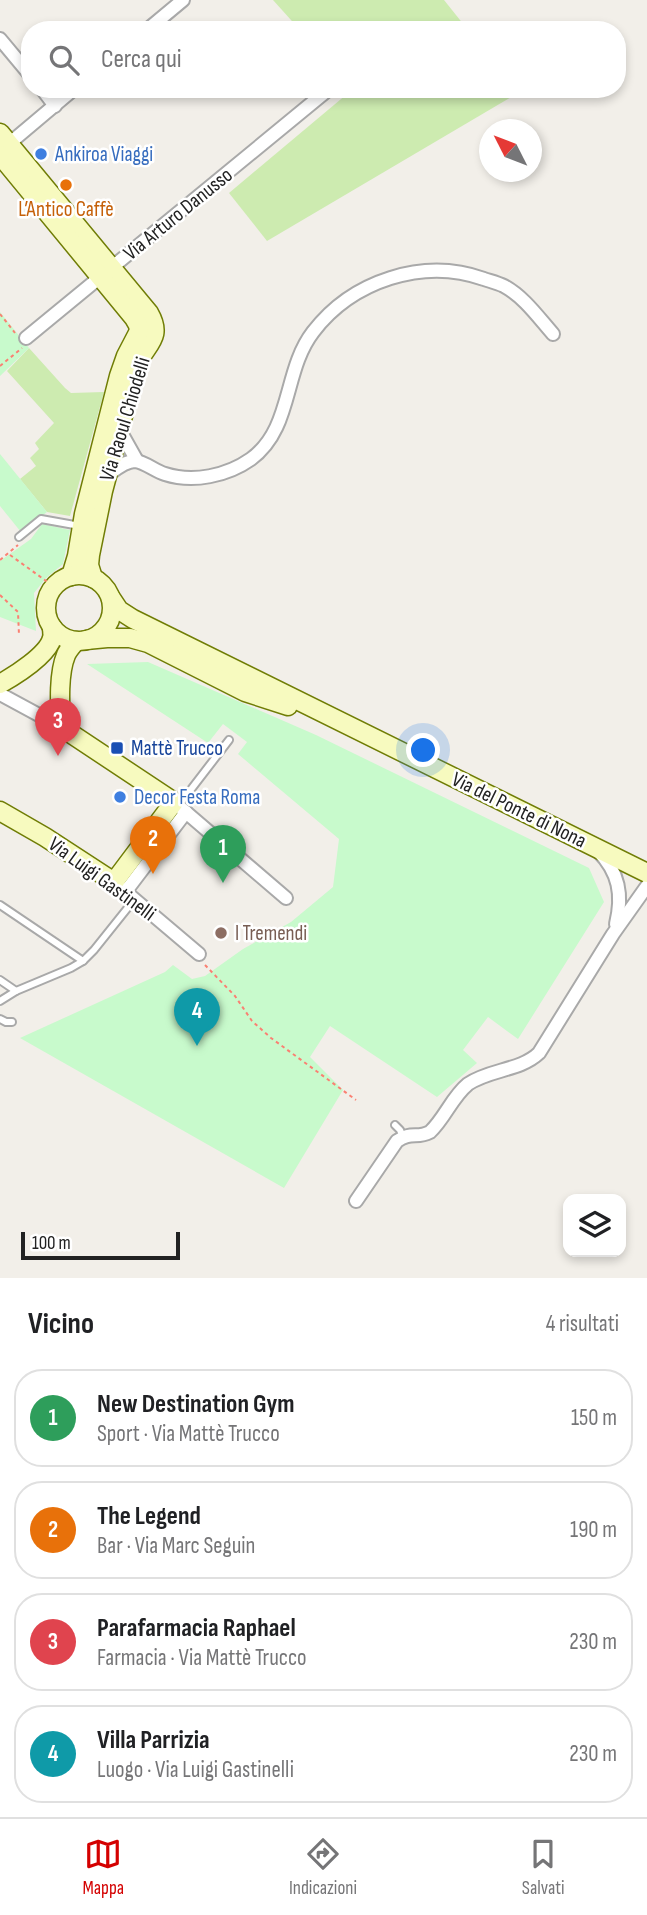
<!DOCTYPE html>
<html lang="it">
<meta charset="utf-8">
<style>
:root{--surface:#fff;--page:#f2f2f2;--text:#202124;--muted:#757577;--line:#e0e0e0;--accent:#d40000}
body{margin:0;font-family:"Sofia Sans Condensed",sans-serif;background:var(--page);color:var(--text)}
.controls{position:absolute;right:21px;bottom:21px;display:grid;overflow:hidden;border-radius:14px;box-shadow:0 4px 10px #0003}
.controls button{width:63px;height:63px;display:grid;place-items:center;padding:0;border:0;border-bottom:2px solid var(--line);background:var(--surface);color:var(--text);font:35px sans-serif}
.compass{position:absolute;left:479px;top:119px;width:63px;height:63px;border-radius:50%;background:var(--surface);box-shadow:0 4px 10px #0003;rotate:312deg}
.scale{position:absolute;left:21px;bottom:18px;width:159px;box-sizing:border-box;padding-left:7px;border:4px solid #222;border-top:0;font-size:19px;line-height:24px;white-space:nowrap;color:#222;-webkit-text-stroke:5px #fff;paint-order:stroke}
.you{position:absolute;left:424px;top:751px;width:24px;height:24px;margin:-18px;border:5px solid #fff;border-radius:50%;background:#1a73e8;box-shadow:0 0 0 10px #1a73e833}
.badge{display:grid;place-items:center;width:46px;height:46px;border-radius:50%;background:var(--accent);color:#fff;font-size:23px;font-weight:700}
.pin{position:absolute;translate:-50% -58px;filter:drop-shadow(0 2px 4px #0008)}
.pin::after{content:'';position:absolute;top:37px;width:24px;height:21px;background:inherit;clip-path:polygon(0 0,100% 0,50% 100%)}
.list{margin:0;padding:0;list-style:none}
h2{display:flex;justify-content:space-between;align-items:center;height:91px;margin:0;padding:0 28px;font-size:30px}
h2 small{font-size:23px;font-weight:400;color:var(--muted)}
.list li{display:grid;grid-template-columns:46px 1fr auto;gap:21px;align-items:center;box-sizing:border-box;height:98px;margin:0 14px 14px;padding:0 14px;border:2px solid var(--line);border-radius:28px}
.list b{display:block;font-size:26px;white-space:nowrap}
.list p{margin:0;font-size:23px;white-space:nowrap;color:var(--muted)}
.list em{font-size:23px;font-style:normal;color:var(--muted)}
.icon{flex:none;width:38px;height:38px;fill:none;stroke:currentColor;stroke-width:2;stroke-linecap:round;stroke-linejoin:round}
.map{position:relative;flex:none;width:647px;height:1278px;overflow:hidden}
.search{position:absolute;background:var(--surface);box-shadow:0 4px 10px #0003;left:21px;right:21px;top:21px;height:77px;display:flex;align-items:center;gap:18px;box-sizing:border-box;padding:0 24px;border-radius:28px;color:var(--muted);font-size:26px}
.sheet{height:539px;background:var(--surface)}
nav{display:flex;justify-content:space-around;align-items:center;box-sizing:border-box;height:98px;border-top:2px solid var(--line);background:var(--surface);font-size:19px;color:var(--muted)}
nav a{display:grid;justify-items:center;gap:4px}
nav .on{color:var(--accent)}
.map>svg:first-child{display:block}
.grass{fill:#cdebb0}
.park{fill:#c8facc}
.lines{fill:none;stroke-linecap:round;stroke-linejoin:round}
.lane-casing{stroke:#a9a9a9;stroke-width:10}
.street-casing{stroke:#a9a9a9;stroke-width:16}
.secondary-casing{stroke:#707d05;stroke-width:21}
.path{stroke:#fa8072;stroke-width:2;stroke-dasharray:3.5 3.5;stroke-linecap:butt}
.lane{stroke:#fff;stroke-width:6}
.street{stroke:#fff;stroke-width:12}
.secondary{stroke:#f7fabf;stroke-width:18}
.shop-dot{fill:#3f7fe0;stroke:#fff;stroke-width:2.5}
.food-dot{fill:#e8710a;stroke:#fff;stroke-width:2.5}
.transit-dot{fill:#1a4fb4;stroke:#fff;stroke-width:2.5}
.education-dot{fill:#8d6e63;stroke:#fff;stroke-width:2.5}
.labels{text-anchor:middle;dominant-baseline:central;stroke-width:5;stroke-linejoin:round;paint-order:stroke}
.shop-label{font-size:21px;fill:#366cbe;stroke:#fff;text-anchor:start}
.food-label{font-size:21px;fill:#c56008;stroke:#fff}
.street-label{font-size:21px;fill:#222;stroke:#fff}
.transit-label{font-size:21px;fill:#164399;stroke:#fff;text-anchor:start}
.education-label{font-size:21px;fill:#785e54;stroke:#fff;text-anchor:start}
</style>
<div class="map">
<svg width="647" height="1278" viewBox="0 0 647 1278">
<rect width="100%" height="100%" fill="#f2efe9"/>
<g class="grass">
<path d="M273 0H444L468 30H300Z"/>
<path d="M353 89H515L518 93 267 241 229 193Z"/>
<path d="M29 348 65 388 71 393 104 392 70 516 47 512 20 479 36 466 30 458 39 449 35 443 54 423 7 371Z"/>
</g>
<g class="park">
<path d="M0 312 29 348 0 376Z"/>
<path d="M0 454 47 512 21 532 0 506Z"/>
<path d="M42 524 70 530 63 564 46 578 34 593 36 631 0 617V561L31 539Z"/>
<path d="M148 662 316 735 589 868 604 902 518 1039 488 1017 463 1050 477 1063 437 1097 330 1026 310 1057 343 1090 284 1188 20 1038 165 972 173 965 192 979 205 976 243 949 291 922 333 887 339 839 238 754 247 742 223 724 208 743 87 664Z"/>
</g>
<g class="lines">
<defs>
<g id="lane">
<path d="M19 537 41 519 80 526"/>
<path d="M179 805 229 740"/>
<path d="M0 905 83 961 94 950 134 900"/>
<path d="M0 980 16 991 71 968 83 961"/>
<path d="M0 1001 16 991"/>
<path d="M0 1019 6 1022H12"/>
<path d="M395 1125 400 1130 403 1137"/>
</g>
<g id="street">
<path d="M147 30 183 0"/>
<path d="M0 39 30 75"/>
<path d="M42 89 55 106"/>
<path d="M4 148 74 89"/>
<path d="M26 338 329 89"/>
<path d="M119 429 137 461"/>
<path d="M108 475C116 469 125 461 135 461 145 462 155 471 165 474 193 483 227 476 251 459 293 428 283 371 313 332 352 281 423 257 484 279 490 281 498 283 504 286 524 297 538 317 553 334"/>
<path d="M0 694 61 727"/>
<path d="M174 802 286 898"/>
<path d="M598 851C619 872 623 895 616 924"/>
<path d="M114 882 199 954"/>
<path d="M126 891 186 812"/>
<path d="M356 1201 397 1141C411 1131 417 1139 430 1132 445 1118 452 1097 468 1084 490 1069 520 1071 539 1053L613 934 647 886"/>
</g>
<g id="secondary">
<path d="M0 133 149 313C164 339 145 344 136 367L103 491 90 555 89 565 93 578"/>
<path d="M0 155 134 318 138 325 139 331 126 356 119 376 84 514 77 556 71 576"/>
<circle cx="79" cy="608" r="33"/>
<path d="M111 598 119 610 133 619 647 873"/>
<path d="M86 640 107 638H130L148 643 245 692 288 706"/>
<path d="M0 684C14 676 48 655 52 638 53 637 52 629 52 627"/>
<path d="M0 811 45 837 114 882 174 802 61 727C60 706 58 674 66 655 68 650 73 645 76 641"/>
</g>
</defs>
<use href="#lane" class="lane-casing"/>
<use href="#street" class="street-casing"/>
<use href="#secondary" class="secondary-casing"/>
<g class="path">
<path d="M0 314 15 333"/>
<path d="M0 366 22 348"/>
<path d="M10 555 49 583"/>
<path d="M0 560 18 545"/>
<path d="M0 595 18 612 19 635"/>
<path d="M205 965 235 996 252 1021 271 1038 356 1100"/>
</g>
<use href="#lane" class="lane"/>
<use href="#street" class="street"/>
<use href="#secondary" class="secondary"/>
</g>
<g class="shop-dot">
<circle cx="41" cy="154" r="7"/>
<circle cx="120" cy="797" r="7"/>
</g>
<circle class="food-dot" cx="66" cy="185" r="7"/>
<rect class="transit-dot" x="110" y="741" width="14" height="14" rx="3.5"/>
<circle class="education-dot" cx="221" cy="933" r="7"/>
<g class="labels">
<g class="shop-label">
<text x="55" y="154">Ankiroa Viaggi</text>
<text x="134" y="797">Decor Festa Roma</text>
</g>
<g class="food-label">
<text x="66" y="209">L’Antico Caffè</text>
</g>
<g class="street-label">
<text transform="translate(178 214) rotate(-39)">Via Arturo Danusso</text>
<text transform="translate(125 419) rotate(-73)">Via Raoul Chiodelli</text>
<text transform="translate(519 810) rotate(26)">Via del Ponte di Nona</text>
<text transform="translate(102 879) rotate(36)">Via Luigi Gastinelli</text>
</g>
<g class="transit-label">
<text x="131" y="748">Mattè Trucco</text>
</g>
<g class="education-label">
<text x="235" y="933">I Tremendi</text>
</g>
</g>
</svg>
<div class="controls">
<button><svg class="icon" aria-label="layers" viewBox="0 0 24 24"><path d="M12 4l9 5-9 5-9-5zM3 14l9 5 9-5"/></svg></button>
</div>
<svg class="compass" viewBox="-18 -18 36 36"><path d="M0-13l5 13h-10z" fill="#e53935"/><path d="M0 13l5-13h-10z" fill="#757577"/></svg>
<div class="scale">100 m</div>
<div class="you"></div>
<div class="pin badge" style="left:223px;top:883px;background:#2e9e5b">1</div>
<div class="pin badge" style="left:153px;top:874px;background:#e8710a">2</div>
<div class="pin badge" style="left:58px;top:756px;background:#e0444e">3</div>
<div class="pin badge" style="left:197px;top:1046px;background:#0f9aa8">4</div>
<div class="search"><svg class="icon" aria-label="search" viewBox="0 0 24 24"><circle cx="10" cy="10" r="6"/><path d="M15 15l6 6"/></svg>Cerca qui</div>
</div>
<section class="sheet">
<h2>Vicino<small>4 risultati</small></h2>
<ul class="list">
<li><span class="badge" style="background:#2e9e5b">1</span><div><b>New Destination Gym</b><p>Sport · Via Mattè Trucco</p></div><em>150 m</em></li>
<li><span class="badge" style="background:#e8710a">2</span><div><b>The Legend</b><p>Bar · Via Marc Seguin</p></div><em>190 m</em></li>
<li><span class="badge" style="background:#e0444e">3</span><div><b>Parafarmacia Raphael</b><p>Farmacia · Via Mattè Trucco</p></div><em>230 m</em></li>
<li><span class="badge" style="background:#0f9aa8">4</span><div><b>Villa Parrizia</b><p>Luogo · Via Luigi Gastinelli</p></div><em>230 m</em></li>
</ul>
</section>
<nav>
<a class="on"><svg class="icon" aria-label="map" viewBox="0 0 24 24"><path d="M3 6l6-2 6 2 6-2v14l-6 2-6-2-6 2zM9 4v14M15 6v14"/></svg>Mappa</a>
<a><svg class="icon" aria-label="directions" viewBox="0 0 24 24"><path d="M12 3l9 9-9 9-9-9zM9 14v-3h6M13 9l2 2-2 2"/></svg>Indicazioni</a>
<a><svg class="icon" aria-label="saved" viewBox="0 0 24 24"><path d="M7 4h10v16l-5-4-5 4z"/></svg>Salvati</a>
</nav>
